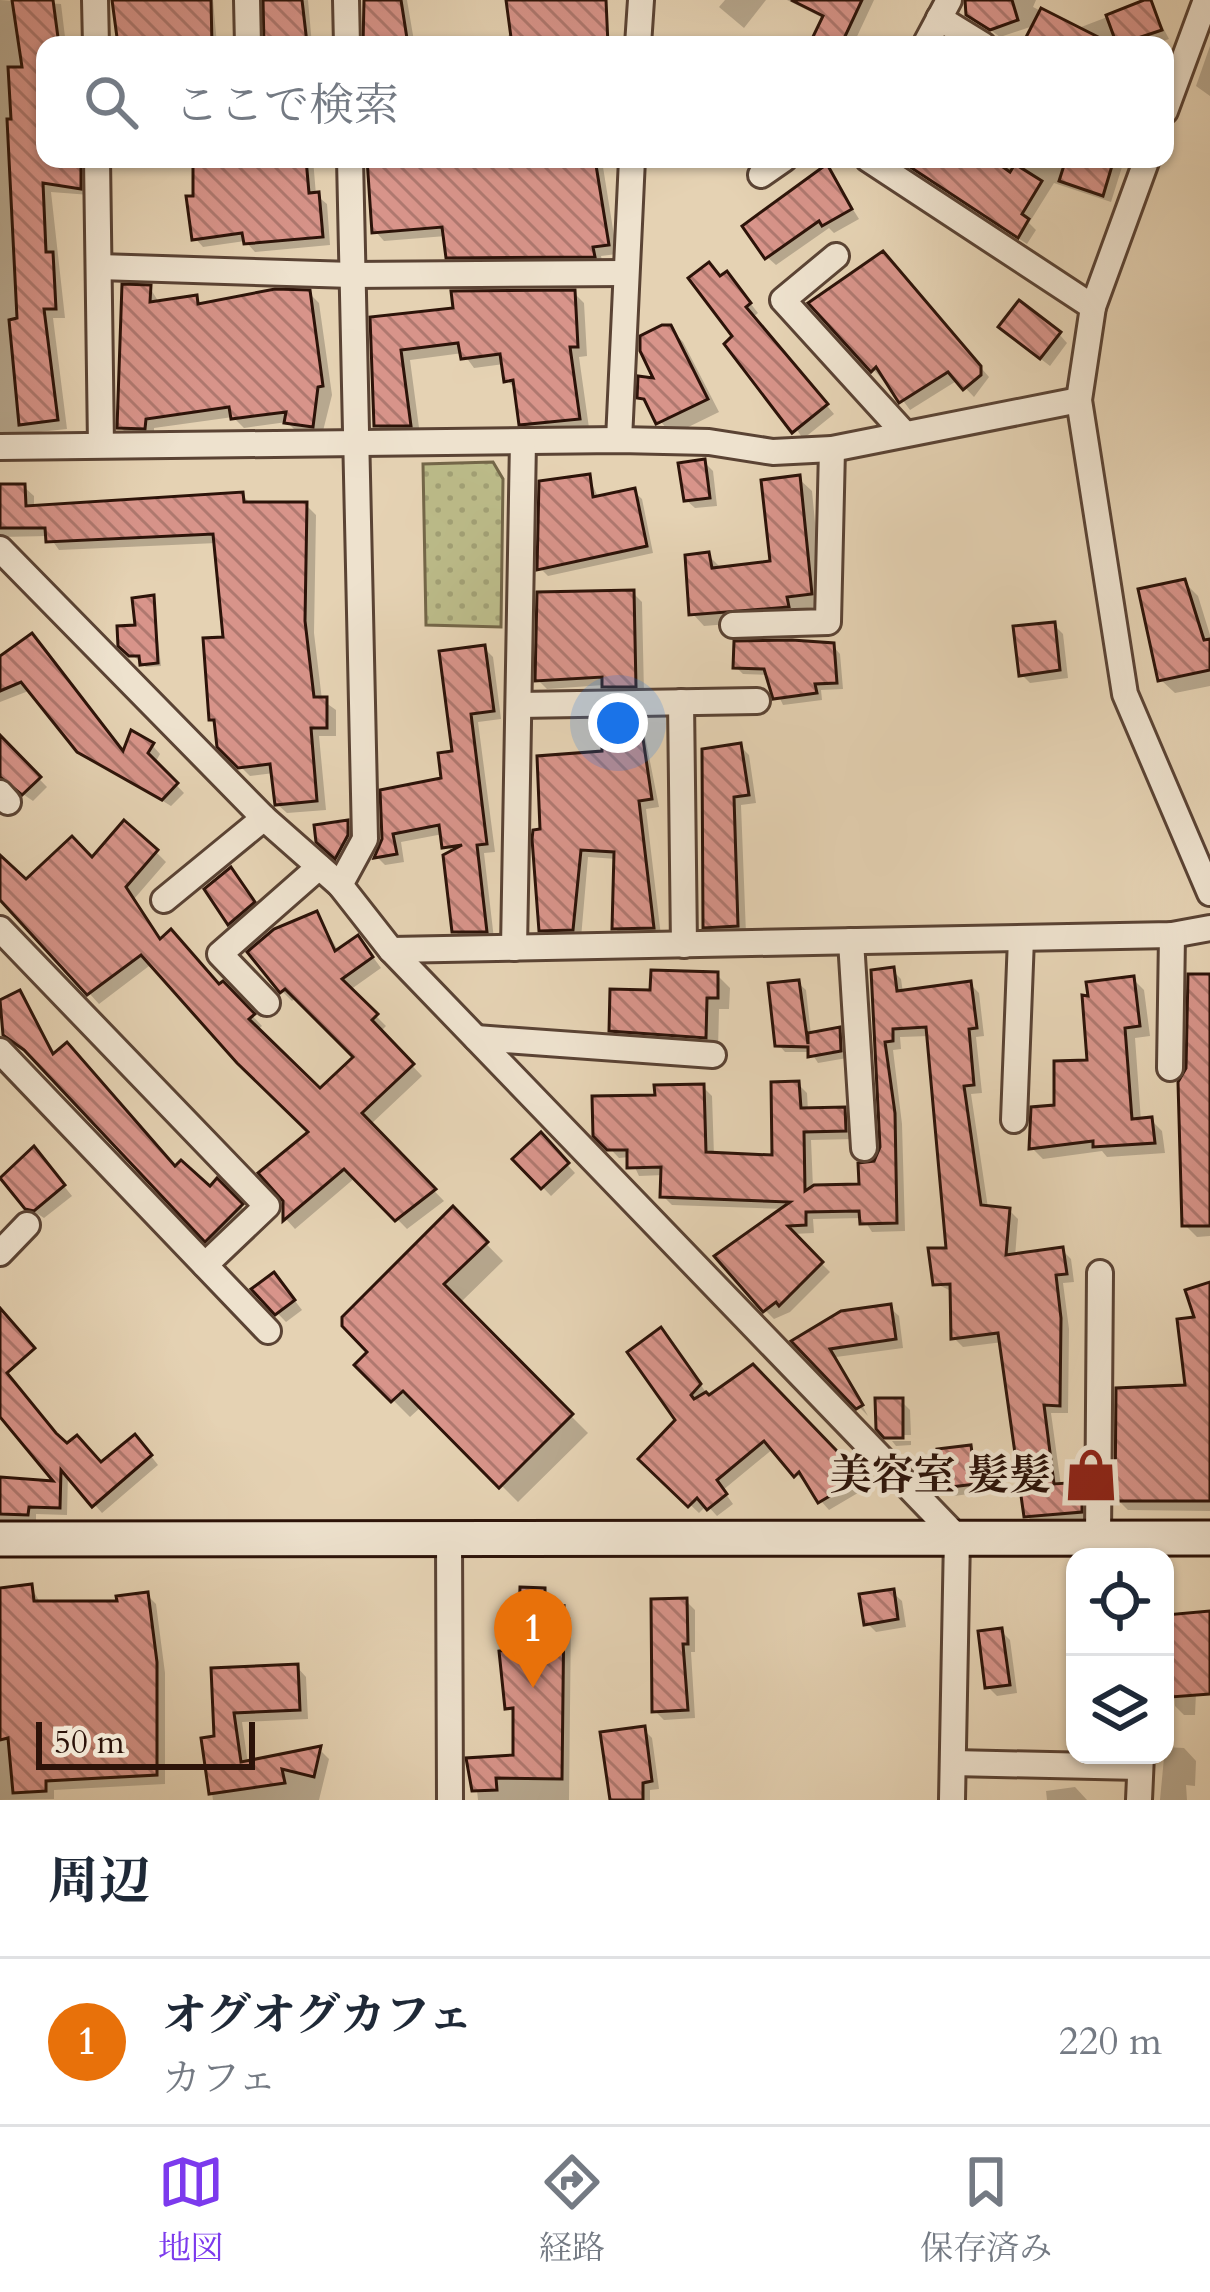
<!DOCTYPE html>
<html lang="ja">
<meta charset="utf-8">
<style>
:root{--surface:#fff;--page:#f2f2f3;--text:#1f2937;--muted:#747a83;--line:#e0e1e3;--accent:#7c3aed}
body{margin:0;font-family:Cardo,"Noto Serif JP",serif;background:var(--page);color:var(--text)}
.controls{position:absolute;right:36px;bottom:36px;display:grid;overflow:hidden;border-radius:24px;box-shadow:0 3px 9px #0004}
.controls button{width:108px;height:108px;display:grid;place-items:center;padding:0;border:0;border-bottom:3px solid var(--line);background:var(--surface);color:var(--text);font:60px sans-serif}
.scale{position:absolute;left:36px;bottom:30px;width:219px;box-sizing:border-box;padding-left:12px;border:6px solid #2c1309;border-top:0;font-size:33px;line-height:42px;white-space:nowrap;color:#2c1309;-webkit-text-stroke:9px #eee2ce;paint-order:stroke}
.you{position:absolute;left:618px;top:723px;width:42px;height:42px;margin:-30px;border:9px solid #fff;border-radius:50%;background:#1a73e8;box-shadow:0 0 0 18px #1a73e833}
.badge{display:grid;place-items:center;width:78px;height:78px;border-radius:50%;background:var(--accent);color:#fff;font-size:39px;font-weight:700}
.pin{position:absolute;translate:-50% -99px;filter:drop-shadow(0 3px 6px #0008)}
.pin::after{content:'';position:absolute;top:63px;width:42px;height:36px;background:inherit;clip-path:polygon(0 0,100% 0,50% 100%)}
.list{margin:0;padding:0;list-style:none}
h2{display:flex;justify-content:space-between;align-items:center;height:156px;margin:0;padding:0 48px;font-size:51px}
h2 small{font-size:39px;font-weight:400;color:var(--muted)}
.list li{display:grid;grid-template-columns:78px 1fr auto;gap:36px;align-items:center;box-sizing:border-box;height:168px;padding:0 48px;border-top:3px solid var(--line)}
.list b{display:block;font-size:45px;white-space:nowrap}
.list p{margin:0;font-size:39px;white-space:nowrap;color:var(--muted)}
.list em{font-size:39px;font-style:normal;color:var(--muted)}
.icon{flex:none;width:66px;height:66px;fill:none;stroke:currentColor;stroke-width:2;stroke-linecap:round;stroke-linejoin:round}
.map{position:relative;flex:none;width:1210px;height:1800px;overflow:hidden}
.search{position:absolute;background:var(--surface);box-shadow:0 3px 9px #0004;left:36px;right:36px;top:36px;height:132px;display:flex;align-items:center;gap:30px;box-sizing:border-box;padding:0 42px;border-radius:24px;color:var(--muted);font-size:45px}
.sheet{height:324px;background:var(--surface)}
nav{display:flex;justify-content:space-around;align-items:center;box-sizing:border-box;height:168px;border-top:3px solid var(--line);background:var(--surface);font-size:33px;color:var(--muted)}
nav a{display:grid;justify-items:center;gap:6px}
nav .on{color:var(--accent)}
.map>svg:first-child{display:block}
.grass{fill:url(#grass-dots);stroke:#746648;stroke-width:3}
.shadow{fill:#0003}
.building{fill:url(#building-back-hatch);stroke:#2c1309;stroke-width:3}
.lines{fill:none;stroke-linecap:round;stroke-linejoin:round}
.street-casing{stroke:#5a4334;stroke-width:30}
.secondary-casing{stroke:#2c1309;stroke-width:39}
.street{stroke:#eee2ce;stroke-width:24}
.secondary{stroke:#eee2ce;stroke-width:33}
.labels{text-anchor:middle;dominant-baseline:central;stroke-width:9;stroke-linejoin:round;paint-order:stroke}
.poi-label{font-size:42px;font-weight:bold;fill:#2c1309;stroke:#eee2ce;text-anchor:end}
</style>
<div class="map">
<svg width="1210" height="1800" viewBox="0 0 1210 1800">
<defs>
<pattern id="grass-dots" width="8" height="8" patternUnits="userSpaceOnUse" patternTransform="scale(3)"><rect width="8" height="8" fill="#bbba88"/><path d="M2 2h.1M6 6h.1" fill="none" stroke="#a19f74" stroke-width="1.8" stroke-linecap="round"/></pattern>
<pattern id="building-back-hatch" width="6" height="6" patternUnits="userSpaceOnUse" patternTransform="scale(3)"><rect width="6" height="6" fill="#d8948a"/><path d="M-1 5l2 2M0 0l6 6M5-1l2 2" fill="none" stroke="#af786f"/></pattern>
</defs>
<rect width="100%" height="100%" fill="#e5d2b3"/>
<filter id="stains"><feTurbulence type="fractalNoise" baseFrequency=".00167" numOctaves="4"/><feColorMatrix values="0 0 0 0 .2 0 0 0 0 .09 0 0 0 0 .02 0 0 0 .5 -.17"/></filter>
<radialGradient id="worn" r=".72"><stop offset=".6" stop-color="#630" stop-opacity="0"/><stop offset="1" stop-color="#630" stop-opacity=".3"/></radialGradient>
<path class="grass" d="M493 462 503 479 501 627 426 625 423 464Z"/>
<g class="shadow">
<path d="M0 0 61 4 66 45H45V159L79 166 90 177V195L51 192 65 318H53L67 429 0 436Z"/>
<path d="M111 0H213L217 45H119Z"/>
<path d="M308 0 312 45H267L266 2Z"/>
<path d="M367 0H407L414 41 504 39 513 32 509 0H569L575 45H365Z"/>
<path d="M725 0H766L744 28 719 7Z"/>
<path d="M787 0H874L853 45H818L825 19Z"/>
<path d="M967 0H1036L1033 7 1076 29 1149 1 1169 39 1152 45H1026L1036 25 1000 37 969 14Z"/>
<path d="M1210 46V96L1196 86Z"/>
<path d="M196 159H313L316 195 327 204 330 245 255 252 245 241 203 247 195 238Z"/>
<path d="M373 159H595L603 167 617 254 601 256 603 265 459 266 449 256 446 236 384 241 375 231Z"/>
<path d="M898 159H1114L1122 167 1111 202 1054 183 1029 223 1036 230 1027 244Z"/>
<path d="M827 168 859 219 834 233 829 228 776 265 767 257Z"/>
<path d="M891 264 989 377 974 397 958 380 910 410 885 376 882 379 813 304Z"/>
<path d="M721 279 735 284 758 313 752 318 834 414 803 439 736 337Z"/>
<path d="M150 288 160 304 196 298 204 306 309 293 319 303 332 395 322 435 297 432 287 422 244 428 233 417 154 428V438L130 437 120 427Z"/>
<path d="M574 293 584 303 587 356 579 357 589 428 533 434 522 423 517 391 507 380 504 364 474 368 463 353 410 360 420 435H387L377 425 373 320Z"/>
<path d="M670 328 683 342 719 412 672 435 640 397 659 382Z"/>
<path d="M1059 334 1067 343 1050 366 1010 335Z"/>
<path d="M704 462 713 471 717 506 695 508 686 500Z"/>
<path d="M589 478 599 499 634 492 642 499 653 553 548 576 540 568Z"/>
<path d="M799 479 812 491 823 606 799 609 800 618 704 626 692 613 708 555 721 568 774 563Z"/>
<path d="M0 487H24L34 496V508L242 495 252 505H306L316 515 314 633 322 700 336 710V736H319L326 810 287 813 277 804 274 773 250 776 220 746 212 719 226 640 217 543 59 550 49 536 0 537Z"/>
<path d="M1184 582 1198 596 1210 635V686L1175 693 1161 680Z"/>
<path d="M633 593 642 602 644 694 614 695 604 685 547 689 538 680Z"/>
<path d="M153 596 161 666 146 667 121 645 138 628Z"/>
<path d="M1054 625 1063 634 1068 678 1030 683 1021 674Z"/>
<path d="M833 646 840 654 843 689 821 690 822 700 783 705 769 675 743 674 736 667Z"/>
<path d="M484 648 493 657 501 719 478 722 495 852 484 853 494 939 464 940 455 931 452 854 443 834 401 842 404 862 385 865 377 857 385 839 445 781Z"/>
<path d="M0 662 31 690 0 702Z"/>
<path d="M72 685 125 755 152 745 160 754 155 763 184 793 171 806 79 750 48 708Z"/>
<path d="M636 723 644 731 659 807 646 809 661 936 623 937 615 928 617 859 588 857 581 938H550L541 929 535 839 543 817Z"/>
<path d="M740 746 749 755 756 803 741 805 746 934 715 935 706 926Z"/>
<path d="M8 747 47 787 33 801 0 778V755Z"/>
<path d="M347 824 356 832 345 865 319 841Z"/>
<path d="M156 852 166 862 134 899 162 941 223 985 262 1026 256 1031 320 1092 357 1057 297 997 292 1001 282 991 317 914 339 952 367 949 381 968 350 990 386 1026 380 1032 422 1076 370 1125 444 1201 407 1229 356 1177 295 1229 286 1219V1200L312 1132 153 963 99 1004 0 895V859L26 883 93 861Z"/>
<path d="M239 879 261 912 239 931 208 889Z"/>
<path d="M892 970 901 979 903 993 970 984 979 993 984 1036 976 1037 982 1093 971 1094 988 1208 1009 1210 1018 1219 1015 1257 1062 1250 1071 1259 1074 1282 1063 1283 1069 1329 1068 1413H1051L1061 1486 1081 1485 1090 1494 1089 1520 1036 1525 1027 1516 1003 1342 963 1347 954 1338 953 1292 935 1283 949 1251 930 1036 900 1037 901 1049 893 1050 902 1124 905 1231 872 1232 863 1218 813 1219 814 1233 792 1234 830 1272 790 1312 774 1319 765 1310 785 1209 672 1205 663 1196 664 1175 639 1176 630 1157 619 1158 596 1134 658 1098 703 1087 712 1096 714 1156 775 1158 798 1084 807 1093 808 1111 844 1110 853 1119 854 1139 811 1140 813 1188 862 1187 884 1148 874 973Z"/>
<path d="M717 975 730 988 729 1009H719L718 1049 624 1042 612 1030 653 994Z"/>
<path d="M1210 977V1236L1197 1237 1185 1225 1190 1069Z"/>
<path d="M1133 979 1144 990 1150 1036 1135 1038 1141 1121 1151 1120 1162 1131 1165 1153 1107 1157 1102 1151 1043 1159 1032 1148 1090 1063Z"/>
<path d="M798 983 806 990 811 1035 839 1030 846 1037 847 1058 818 1063 811 1052H785L778 1044Z"/>
<path d="M20 993 56 1055 176 1170 210 1190 217 1182 249 1215 216 1248 35 1057 5 1033 0 998 4 1002Z"/>
<path d="M541 1136 575 1173 551 1196 516 1159Z"/>
<path d="M47 1165 72 1196 44 1218 27 1207Z"/>
<path d="M453 1210 503 1261 459 1304 588 1433 518 1502 422 1406 410 1417 358 1365Z"/>
<path d="M282 1284 302 1310 286 1322 255 1290Z"/>
<path d="M1210 1288V1511L1128 1510 1118 1500 1189 1387 1198 1320Z"/>
<path d="M890 1308 899 1316 903 1348 836 1357 868 1416 796 1342Z"/>
<path d="M669 1340 710 1398 753 1368 868 1487 829 1510 774 1448 723 1490 733 1504 717 1516 707 1505 699 1513 642 1459 679 1420Z"/>
<path d="M0 1371 62 1442 101 1466 143 1446 158 1465 102 1513 68 1474 67 1515 36 1514V1522L0 1520V1480L59 1485 0 1407Z"/>
<path d="M901 1401 910 1410 911 1435H886Z"/>
<path d="M892 1441H911V1445L896 1446Z"/>
<path d="M970 1448 979 1457 983 1492 954 1496 945 1487Z"/>
<path d="M31 1587 41 1604H120L147 1595 156 1604 165 1673V1784L54 1790V1799L0 1800V1592Z"/>
<path d="M544 1591 553 1599 552 1612 563 1610 571 1618 569 1800H478L474 1760 516 1758V1715L508 1707Z"/>
<path d="M893 1593 902 1601 906 1627 876 1632 867 1623Z"/>
<path d="M686 1601 695 1610V1652H691L695 1718 664 1720 655 1711Z"/>
<path d="M1168 1618 1199 1625 1195 1715H1184L1175 1706Z"/>
<path d="M1001 1631 1010 1640 1017 1693 997 1696 988 1687Z"/>
<path d="M297 1667 306 1677 308 1719 242 1722 248 1764 320 1750 329 1759 319 1800H213L204 1741 218 1739 214 1671Z"/>
<path d="M644 1730 652 1738 659 1789 650 1790V1800H613Z"/>
<path d="M1165 1747 1184 1748 1196 1761 1195 1786 1186 1785 1187 1800H1160Z"/>
<path d="M1075 1787 1087 1800H1047L1046 1791Z"/>
</g>
<g class="building">
<path d="M12 0H53L59 45H45V159L81 163V189L43 183 46 252H53L56 309H44L58 420 19 425 9 320 17 318 7 119H11L8 67H22Z"/>
<path d="M112 0H211L212 45H118Z"/>
<path d="M263 0H302L307 43 264 45Z"/>
<path d="M364 0H401L408 45H363Z"/>
<path d="M506 0H606L608 45H512Z"/>
<path d="M791 0H862L841 45H809L823 16Z"/>
<path d="M965 0H1012L1018 20 990 30 966 15Z"/>
<path d="M1144 0H1151L1162 30 1117 45 1106 15Z"/>
<path d="M1041 8 1114 45H1022Z"/>
<path d="M193 159H306L309 193 319 192 323 237 244 244 242 233 192 240 186 196H193Z"/>
<path d="M367 159H595L609 245 593 247 595 257 446 258 442 227 372 233Z"/>
<path d="M898 159H992L1010 172 1015 164 1042 181 1022 214 1029 219 1018 238Z"/>
<path d="M1066 159H1114L1103 196 1059 181Z"/>
<path d="M827 164 852 209 822 226 819 221 765 259 742 226Z"/>
<path d="M883 251 981 366V375L963 390 948 372 899 403 876 367 871 372 808 303Z"/>
<path d="M709 262 720 276 727 271 751 303 746 307 828 404 792 433 724 344 732 336 688 278Z"/>
<path d="M122 284 151 285 150 302 197 295 198 304 275 289 310 290 323 386 318 387 313 427 284 423 286 412 231 419 229 407 146 419 145 429 117 428Z"/>
<path d="M575 290 578 347H570L580 419 519 425 513 380 504 382 500 354 461 359 458 343 401 350 411 426H374L370 317 453 308 451 291Z"/>
<path d="M1019 300 1061 332 1040 359 998 327Z"/>
<path d="M662 325H671L708 399 656 424 644 399 637 398 638 376 653 378 640 351V336Z"/>
<path d="M705 459 710 498 684 501 678 463Z"/>
<path d="M590 474 593 497 635 488 647 546 537 570 539 481Z"/>
<path d="M800 475 812 594 787 597 789 607 689 615 685 555 709 552 712 568 770 561 761 480Z"/>
<path d="M0 484H25L26 506 243 492 244 502H307L305 621 314 697H327V728H311L317 801 275 805 270 764 238 768 217 747 214 720H209L203 638 223 637 213 534 46 542 45 528H0Z"/>
<path d="M1185 579 1204 640 1210 639V670L1158 681 1138 589Z"/>
<path d="M634 590 636 687H602V677L535 681 537 592Z"/>
<path d="M154 595 158 663 140 665 139 656H129L118 646 117 626 135 625 132 598Z"/>
<path d="M1055 622 1060 670 1019 676 1013 626Z"/>
<path d="M32 633 123 751 131 730 154 743 148 753 178 783 162 800 77 752 21 682 0 691V656Z"/>
<path d="M792 640 834 643 837 683 815 684 817 693 773 699 764 669 733 668 734 641Z"/>
<path d="M485 645 494 711 471 714 487 844 477 845 487 932H452L443 855 462 845 442 848 439 825 393 834 397 854 374 858 382 839 380 790 441 778 438 753 452 751 439 651Z"/>
<path d="M602 720H637V732H642L652 799 639 801 654 928 612 929 614 852 581 850 573 930 539 931 532 839 533 830 540 829 537 756 602 751Z"/>
<path d="M0 735 41 777 22 795 0 777Z"/>
<path d="M741 743 749 795 734 797 738 926 703 928 702 749Z"/>
<path d="M124 820 158 850 126 887 160 939 171 929 219 984 223 981 255 1014 249 1019 320 1088 353 1057 285 989 280 993 247 952 274 929 317 911 335 951 358 935 373 957 342 979 378 1014 372 1020 414 1064 362 1113 436 1189 395 1221 344 1169 283 1221V1201L258 1173 308 1132 237 1063 141 955 87 995 0 900V855L26 879 72 836 92 857Z"/>
<path d="M348 820V835L335 859 316 842 314 825Z"/>
<path d="M231 867 255 902 228 925 204 889Z"/>
<path d="M894 967 897 991 971 981 977 1028 969 1029 974 1085 964 1086 981 1205 1010 1208 1006 1255 1063 1247 1067 1274 1056 1275 1061 1318 1060 1406 1044 1405 1054 1484 1082 1482V1512L1024 1517 998 1333 951 1339 950 1284 933 1285 928 1248H946L926 1027 893 1029V1041L885 1042 895 1113 897 1223 860 1224 859 1211 806 1212V1225L788 1226 823 1262 779 1306 776 1302 763 1312 714 1256 790 1202 660 1197 661 1167 627 1168V1150H607L593 1136 592 1096 655 1095 654 1085 704 1084 706 1152 772 1155 771 1082 799 1081 801 1108 845 1107 846 1131 804 1132 805 1191 814 1185 859 1184 858 1163 874 1161 880 1147 871 970Z"/>
<path d="M651 970 718 972V998H707L706 1038 609 1031 610 989 650 990Z"/>
<path d="M1188 974H1210V1226H1182L1178 1082 1186 1068Z"/>
<path d="M1134 976 1140 1026 1125 1028 1132 1119 1152 1117 1155 1143 1093 1147V1141L1029 1149 1031 1107 1054 1105V1061L1087 1060 1082 995 1088 996 1086 982Z"/>
<path d="M799 980 808 1044V1033L840 1027 841 1051 808 1057V1047L775 1046 768 983Z"/>
<path d="M20 990 53 1054 67 1042 175 1166 181 1160 210 1186 217 1178 243 1204 205 1242 24 1050 3 1035 0 1000Z"/>
<path d="M541 1132 569 1163 541 1189 512 1159Z"/>
<path d="M34 1146 65 1185 34 1211 25 1209 0 1178Z"/>
<path d="M453 1206 488 1242 444 1284 573 1414 499 1488 403 1391 391 1402 354 1365 367 1352 342 1326V1317Z"/>
<path d="M274 1272 295 1300 275 1315 251 1289Z"/>
<path d="M1210 1282V1501H1115L1116 1388 1185 1385 1177 1319 1194 1317 1185 1290Z"/>
<path d="M891 1304 896 1339 830 1349 863 1405 856 1409 791 1341 841 1311Z"/>
<path d="M0 1308 35 1348 7 1373 56 1433 67 1443 77 1435 101 1462 135 1434 152 1455 92 1507 61 1470 60 1508 29 1507 28 1515 0 1514V1477L53 1481 0 1417Z"/>
<path d="M661 1327 701 1384 691 1395 694 1399 706 1392 709 1395 753 1364 862 1477 818 1503 799 1472 794 1477 764 1441 717 1480 727 1494 707 1510 697 1498 688 1507 638 1459 675 1420 627 1352Z"/>
<path d="M875 1398H903V1438H884L876 1429Z"/>
<path d="M971 1445 976 1484 942 1488 937 1449Z"/>
<path d="M32 1584 34 1601H117L116 1596 148 1592 157 1662V1775L46 1781V1791L13 1793 8 1738 0 1740V1588Z"/>
<path d="M520 1587 545 1588V1611L564 1606 562 1779 496 1778 497 1790 472 1791 466 1758 513 1755V1708L505 1709 499 1651 518 1649Z"/>
<path d="M894 1589 898 1619 864 1625 859 1594Z"/>
<path d="M687 1598 688 1644H683L688 1710 652 1712 651 1599Z"/>
<path d="M1210 1611V1694L1171 1697 1165 1615Z"/>
<path d="M1002 1628 1010 1685 985 1688 978 1631Z"/>
<path d="M298 1664 300 1710 234 1713 241 1762 321 1746 314 1777 282 1769 285 1783 209 1794 201 1738 214 1736 211 1668Z"/>
<path d="M645 1726 652 1781 643 1783V1800H610L600 1732Z"/>
</g>
<g class="lines">
<defs>
<g id="street">
<path d="M95 0 96 45"/>
<path d="M247 0 248 45"/>
<path d="M346 0 347 45"/>
<path d="M939 18 983 45"/>
<path d="M638 45 641 0"/>
<path d="M925 45 949 0"/>
<path d="M1165 111 1206 0"/>
<path d="M97 159 101 445"/>
<path d="M868 159 1093 307"/>
<path d="M1147 159 1093 307 1079 400 1125 694 1210 893"/>
<path d="M761 175 784 159"/>
<path d="M836 256 783 300 905 434"/>
<path d="M99 267 352 275 624 273"/>
<path d="M619 440 632 159"/>
<path d="M0 447 619 440 709 442 773 452 832 449 1079 400"/>
<path d="M0 549 264 818 340 885 391 950 957 1537 952 1800"/>
<path d="M733 625 828 622 832 449"/>
<path d="M681 702 684 945"/>
<path d="M519 705 757 701"/>
<path d="M0 793 8 802"/>
<path d="M340 885 365 839 350 159"/>
<path d="M164 900 264 818"/>
<path d="M0 929 267 1206 205 1265"/>
<path d="M851 941 864 1148"/>
<path d="M514 948 523 441"/>
<path d="M391 950 1172 935 1210 928"/>
<path d="M267 1003 220 954 319 867"/>
<path d="M476 1038 713 1055"/>
<path d="M0 1051 268 1331"/>
<path d="M1170 1068 1172 935"/>
<path d="M1014 1120 1021 938"/>
<path d="M0 1253 27 1225"/>
<path d="M449 1539 450 1800"/>
<path d="M1098 1539 1100 1273"/>
<path d="M953 1763 1140 1767"/>
<path d="M1139 1800 1141 1755"/>
</g>
<path id="secondary" d="M0 1539 1210 1538"/>
</defs>
<use href="#street" class="street-casing"/>
<use href="#secondary" class="secondary-casing"/>
<use href="#street" class="street"/>
<use href="#secondary" class="secondary"/>
</g>
<defs>
<symbol id="shop-bare" viewBox="-9 -9 18 18"><path d="M-5-2.5h2.3a2.7 3.5 0 0 1 5.4 0H5L5.5 6h-11ZM-1.5-2.5h3a1.5 2.3 0 0 0-3 0Z" fill="#8f2418" stroke="#eee2ce" stroke-width="2.5" paint-order="stroke"/></symbol>
</defs>
<g fill-rule="evenodd">
<use href="#shop-bare" x="1053" y="1437" width="76" height="76"/>
</g>
<g class="labels">
<g class="poi-label">
<text x="1051" y="1475">美容室 髪髪</text>
</g>
</g>
<rect width="100%" height="100%" filter="url(#stains)"/>
<rect width="100%" height="100%" fill="url(#worn)"/>
</svg>
<div class="controls">
<button><svg class="icon" aria-label="locate" viewBox="0 0 24 24"><circle cx="12" cy="12" r="6"/><path d="M12 2v4M12 18v4M2 12h4M18 12h4"/></svg></button>
<button><svg class="icon" aria-label="layers" viewBox="0 0 24 24"><path d="M12 4l9 5-9 5-9-5zM3 14l9 5 9-5"/></svg></button>
</div>
<div class="scale">50 m</div>
<div class="you"></div>
<div class="pin badge" style="left:533px;top:1688px;background:#e8710a">1</div>
<div class="search"><svg class="icon" aria-label="search" viewBox="0 0 24 24"><circle cx="10" cy="10" r="6"/><path d="M15 15l6 6"/></svg>ここで検索</div>
</div>
<section class="sheet">
<h2>周辺<small></small></h2>
<ul class="list">
<li><span class="badge" style="background:#e8710a">1</span><div><b>オグオグカフェ</b><p>カフェ</p></div><em>220 m</em></li>
</ul>
</section>
<nav>
<a class="on"><svg class="icon" aria-label="map" viewBox="0 0 24 24"><path d="M3 6l6-2 6 2 6-2v14l-6 2-6-2-6 2zM9 4v14M15 6v14"/></svg>地図</a>
<a><svg class="icon" aria-label="directions" viewBox="0 0 24 24"><path d="M12 3l9 9-9 9-9-9zM9 14v-3h6M13 9l2 2-2 2"/></svg>経路</a>
<a><svg class="icon" aria-label="saved" viewBox="0 0 24 24"><path d="M7 4h10v16l-5-4-5 4z"/></svg>保存済み</a>
</nav>
